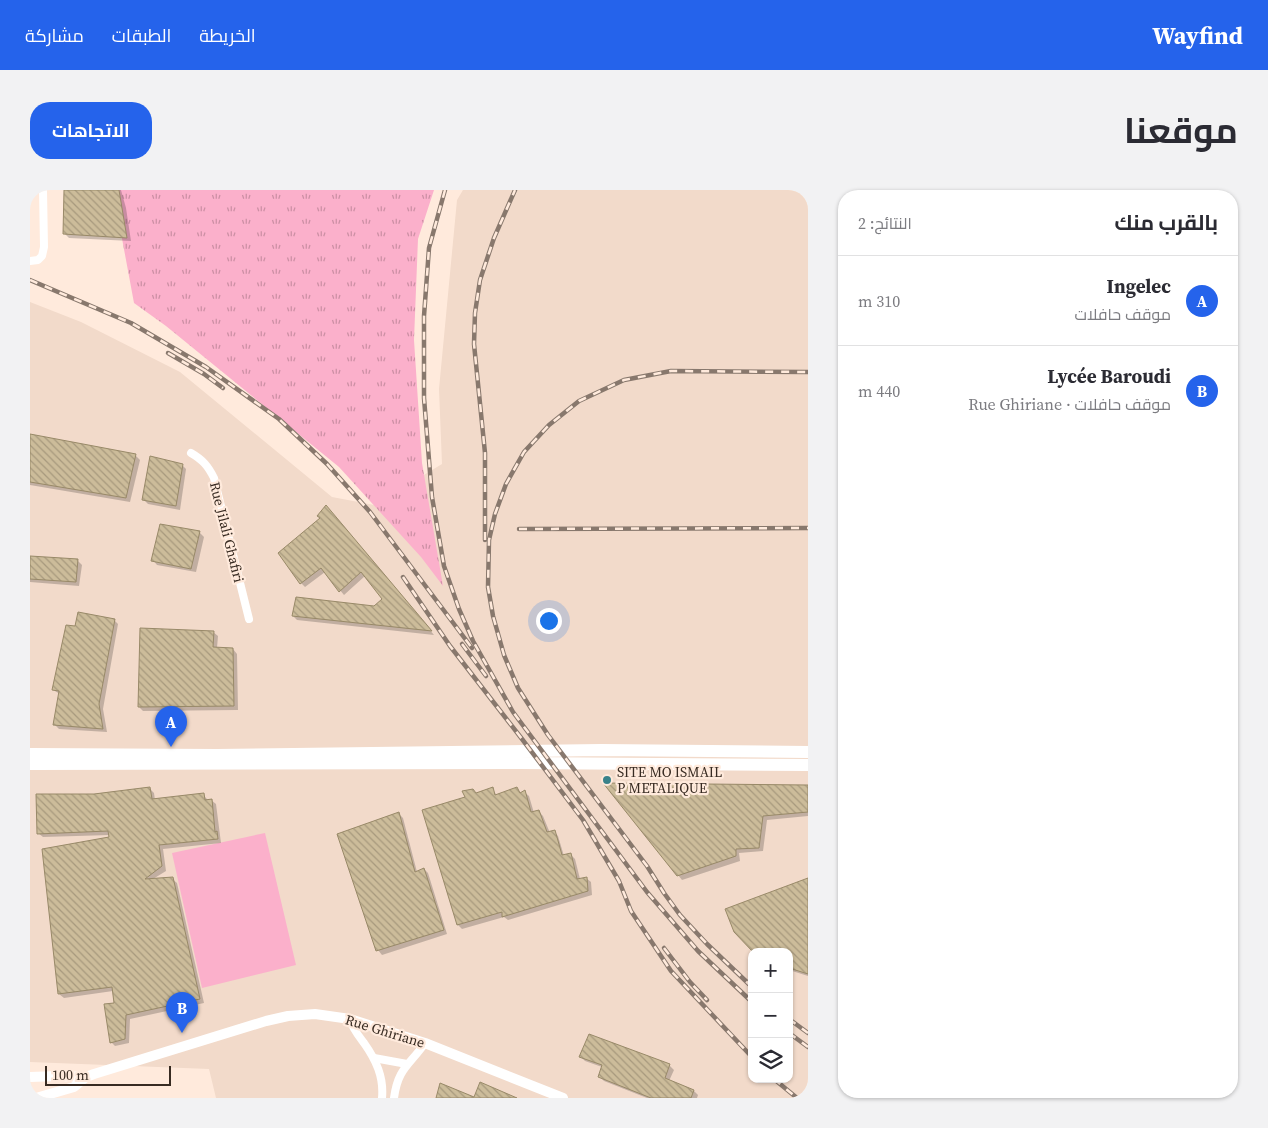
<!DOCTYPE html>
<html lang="ar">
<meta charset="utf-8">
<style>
:root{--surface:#fff;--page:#f2f2f3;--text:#2b2b33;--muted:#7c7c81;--line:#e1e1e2;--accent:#2563eb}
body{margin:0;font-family:"Source Serif 4",Cairo,serif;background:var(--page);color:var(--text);direction:rtl}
.controls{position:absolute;right:15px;bottom:15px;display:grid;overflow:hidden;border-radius:10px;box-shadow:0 1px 4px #0004}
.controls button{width:45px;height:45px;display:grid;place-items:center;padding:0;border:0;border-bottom:1px solid var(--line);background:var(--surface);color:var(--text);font:25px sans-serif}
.scale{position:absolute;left:15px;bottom:12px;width:126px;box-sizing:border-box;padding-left:5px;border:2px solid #382b22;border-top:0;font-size:14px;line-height:18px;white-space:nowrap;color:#382b22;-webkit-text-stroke:4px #ffeadc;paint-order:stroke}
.you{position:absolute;left:518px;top:430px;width:18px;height:18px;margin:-12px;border:4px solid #fff;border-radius:50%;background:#1a73e8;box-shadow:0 0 0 8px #1a73e833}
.badge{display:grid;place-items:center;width:32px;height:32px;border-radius:50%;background:var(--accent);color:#fff;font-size:16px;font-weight:700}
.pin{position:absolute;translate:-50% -41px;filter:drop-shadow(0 1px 2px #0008)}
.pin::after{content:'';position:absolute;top:26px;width:18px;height:15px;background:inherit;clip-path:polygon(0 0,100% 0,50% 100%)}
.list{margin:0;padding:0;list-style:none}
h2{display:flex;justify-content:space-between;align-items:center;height:65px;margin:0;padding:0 20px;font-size:21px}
h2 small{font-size:16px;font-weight:400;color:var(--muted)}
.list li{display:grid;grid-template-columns:32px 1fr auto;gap:15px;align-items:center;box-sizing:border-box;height:90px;padding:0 20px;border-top:1px solid var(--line)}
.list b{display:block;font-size:19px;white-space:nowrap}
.list p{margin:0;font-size:16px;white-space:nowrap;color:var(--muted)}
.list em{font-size:16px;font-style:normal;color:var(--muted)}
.icon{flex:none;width:28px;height:28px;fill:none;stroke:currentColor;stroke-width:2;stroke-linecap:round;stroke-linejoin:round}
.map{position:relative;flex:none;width:778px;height:908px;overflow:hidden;direction:ltr;border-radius:20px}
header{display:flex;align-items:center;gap:30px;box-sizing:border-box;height:70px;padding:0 25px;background:var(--accent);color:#fff}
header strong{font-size:24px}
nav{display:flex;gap:28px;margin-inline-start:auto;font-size:18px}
.intro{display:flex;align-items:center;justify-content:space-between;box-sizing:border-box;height:120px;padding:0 30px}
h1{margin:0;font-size:35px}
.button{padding:12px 22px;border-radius:20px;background:var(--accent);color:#fff;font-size:18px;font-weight:700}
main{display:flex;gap:30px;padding:0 30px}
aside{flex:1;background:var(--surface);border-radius:20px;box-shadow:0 1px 4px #0004}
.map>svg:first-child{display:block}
.built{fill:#f2daca;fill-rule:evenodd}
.grass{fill:url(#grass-tufts)}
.pitch{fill:#fbb0cb}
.shadow{fill:#0003}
.building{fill:url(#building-back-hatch);stroke:#988968}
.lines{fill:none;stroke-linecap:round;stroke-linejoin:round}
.minor{stroke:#fff;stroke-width:8}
.tertiary{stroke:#fff;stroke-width:10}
.primary{stroke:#fff;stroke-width:12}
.rail-casing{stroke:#88786d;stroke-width:4.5}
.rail{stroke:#ffeadc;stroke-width:2.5;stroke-dasharray:8;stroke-linecap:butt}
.poi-dot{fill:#3a828a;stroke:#ffeadc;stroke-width:2}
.labels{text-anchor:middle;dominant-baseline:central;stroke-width:4.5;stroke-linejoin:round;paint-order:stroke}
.street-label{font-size:14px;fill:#382b22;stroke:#ffeadc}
.poi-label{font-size:14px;fill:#382b22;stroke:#ffeadc;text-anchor:start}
</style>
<header>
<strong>Wayfind</strong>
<nav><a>الخريطة</a><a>الطبقات</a><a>مشاركة</a></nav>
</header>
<div class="intro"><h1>موقعنا</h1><a class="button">الاتجاهات</a></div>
<main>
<aside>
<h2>بالقرب منك<small>النتائج: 2</small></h2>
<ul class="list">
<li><span class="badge">A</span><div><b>Ingelec</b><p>موقف حافلات</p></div><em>310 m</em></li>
<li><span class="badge">B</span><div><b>Lycée Baroudi</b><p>موقف حافلات · Rue Ghiriane</p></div><em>440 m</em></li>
</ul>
</aside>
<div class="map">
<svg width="778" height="908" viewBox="0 0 778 908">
<defs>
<pattern id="grass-tufts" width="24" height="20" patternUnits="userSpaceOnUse" patternTransform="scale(1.25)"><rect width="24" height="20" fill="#fbb0cb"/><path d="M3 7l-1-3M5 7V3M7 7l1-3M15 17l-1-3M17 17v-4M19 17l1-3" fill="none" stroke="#cc8fa4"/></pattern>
<pattern id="building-back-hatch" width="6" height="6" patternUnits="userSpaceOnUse" patternTransform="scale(1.25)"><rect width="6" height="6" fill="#ccbc9a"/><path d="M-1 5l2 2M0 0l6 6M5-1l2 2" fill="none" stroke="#a7997d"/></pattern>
</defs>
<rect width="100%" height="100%" fill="#ffeadc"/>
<path class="built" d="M433 0H778V908H186L179 879 0 872V112L51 132 150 182 302 307 344 315 412 274 409 199 427 10ZM722 762H759V889H722Z"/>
<path class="grass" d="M83 0H404L388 49 384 150 392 273 413 396 391 367 309 277 136 136 104 113Z"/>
<path class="pitch" d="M235 643 266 775 172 798 142 663Z"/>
<g class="shadow">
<path d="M36 0H91L96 18 101 51 39 48 35 44Z"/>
<path d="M0 246 106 266 110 270 100 312 0 295Z"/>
<path d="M152 275 156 279 150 320 118 314 114 310Z"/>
<path d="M300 321 404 445 267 430 263 426 345 417 354 409 335 386 314 405 295 382 275 397 271 393Z"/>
<path d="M130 335 170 343 174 347 166 382 127 375 123 370Z"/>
<path d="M0 367 47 370 52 375 49 396 0 392Z"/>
<path d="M84 430 88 434 73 519 77 542 29 539 25 535 30 504 23 500 46 437Z"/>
<path d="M183 442 188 446 187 458 203 459 207 464 208 520 113 521 109 517Z"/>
<path d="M575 594 778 596V626L737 630 733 661 709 663 710 671 652 690Z"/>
<path d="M462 598 467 606 487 599 492 604 494 602 499 606 504 623 509 622 513 626 520 643 524 642 528 646 534 666 541 665 545 669 550 689 556 688 561 692 562 705 478 730 474 727 432 739 428 735 393 621Z"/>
<path d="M120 599 124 603 125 610 173 605 178 610H181L186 614 191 653 133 659 136 681 123 689H142L147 693 174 813 100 829 99 853 85 856 81 852 85 814 83 801 34 808 29 804 80 648V645L13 647 8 643 65 605Z"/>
<path d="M369 624 373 628 387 682 394 679 398 683 417 744 352 765 348 760Z"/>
<path d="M778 690V786L759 780V762Z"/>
<path d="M551 867 639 875 644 880 639 891 664 901 668 905 667 908H617L574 891 570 887 572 877 555 871Z"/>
</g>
<g class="building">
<path d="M34 0H89L97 48 33 44Z"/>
<path d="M0 244 106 264 96 308 0 292Z"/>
<path d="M120 266 153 274 146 316 112 310Z"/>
<path d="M296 315 402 441 262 426 266 407 344 416 352 409 331 382 309 402 291 378 270 394 248 363 290 328 287 326Z"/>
<path d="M130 334 170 341 161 379 121 371Z"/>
<path d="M0 366 48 369 46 392 0 389Z"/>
<path d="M48 422 85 429 69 514 73 539 23 535 29 501 22 500 36 435 45 436Z"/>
<path d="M110 438 184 441 183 457 203 458 204 516 108 517Z"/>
<path d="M573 593 778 595V622L733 626 729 658 706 659V666L647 686Z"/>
<path d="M120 597 122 609 174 603 175 610 182 609 185 642 187 641 188 649 129 655 132 676 115 689 143 687 170 809 96 825 95 849 80 853 74 814 84 813 82 797 28 804 12 659 79 647 78 641 7 644 6 604H64Z"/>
<path d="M463 597 465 605 487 597 490 603 495 600 501 622 509 620 517 642 525 640 532 665 541 663 547 689 557 687 558 701 472 727V722L427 735 392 620 435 607 432 601 443 599 446 603Z"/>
<path d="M369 622 385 682 394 678 414 740 346 761 307 644Z"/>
<path d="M778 688V784L759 778V762H723L704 742 695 719Z"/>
<path d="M559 844 640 874 635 888 664 900 661 908H621L568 887 572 875 549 867Z"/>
<path d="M450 892 487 908H406L410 893 444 907Z"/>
</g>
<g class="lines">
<g class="minor">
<path d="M0 71 8 70 12 66 14 57 13 0"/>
<path d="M161 263C173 270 178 276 184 288L219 429"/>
<path d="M320 829C322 838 328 845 334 853 346 870 354 887 352 908"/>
<path d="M344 868 377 874"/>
<path d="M364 908C368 878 379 876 395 853"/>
</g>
<g class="tertiary">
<path d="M0 887 28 886 56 887"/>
<path d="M6 908 44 897 56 887 64 884 236 831 258 826 285 824 320 829 395 853 533 908"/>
</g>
<g class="primary">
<path d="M0 564 187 565 571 560 778 562"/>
<path d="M0 574 489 573 778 575"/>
</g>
<defs>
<g id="rail">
<path d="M415 0 399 58 394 126V208L402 307 414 376 429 419 443 451 483 522 617 702 668 761 722 812"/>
<path d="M0 90 101 133 176 177 249 229 297 274 340 322 442 458"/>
<path d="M138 163 174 184 193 198"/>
<path d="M489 339 778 338"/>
<path d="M455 350V263L444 154 445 123 450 90 464 48 485 0"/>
<path d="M373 387 420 456 492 549 553 630 589 691 601 721 641 781 722 867"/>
<path d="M432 454 456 486"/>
<path d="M634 758 660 792 677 810"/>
<path d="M722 797 677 754 650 725 634 703 617 676 518 545 488 498 474 465 463 426 458 397 459 350 465 324 476 294 494 262 519 235 549 211 594 190 641 181 778 182"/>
<path d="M759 829 778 843"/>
<path d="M759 843 778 857"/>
<path d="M744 889 767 908"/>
</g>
</defs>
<use href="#rail" class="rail-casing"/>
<use href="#rail" class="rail"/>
</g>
<circle class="poi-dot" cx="577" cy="590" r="5"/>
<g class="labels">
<g class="street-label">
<text transform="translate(197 342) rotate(76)">Rue Jilali Ghafiri</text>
<text transform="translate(355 841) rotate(17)">Rue Ghiriane</text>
</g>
<g class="poi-label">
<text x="587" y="582">SITE MO ISMAIL<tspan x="587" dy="16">P METALIQUE</tspan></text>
</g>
</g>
</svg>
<div class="controls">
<button>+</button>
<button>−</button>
<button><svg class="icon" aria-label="layers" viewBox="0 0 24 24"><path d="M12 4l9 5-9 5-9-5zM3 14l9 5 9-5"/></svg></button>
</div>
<div class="scale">100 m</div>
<div class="you"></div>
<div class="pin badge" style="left:141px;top:557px">A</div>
<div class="pin badge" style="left:152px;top:843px">B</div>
</div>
</main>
